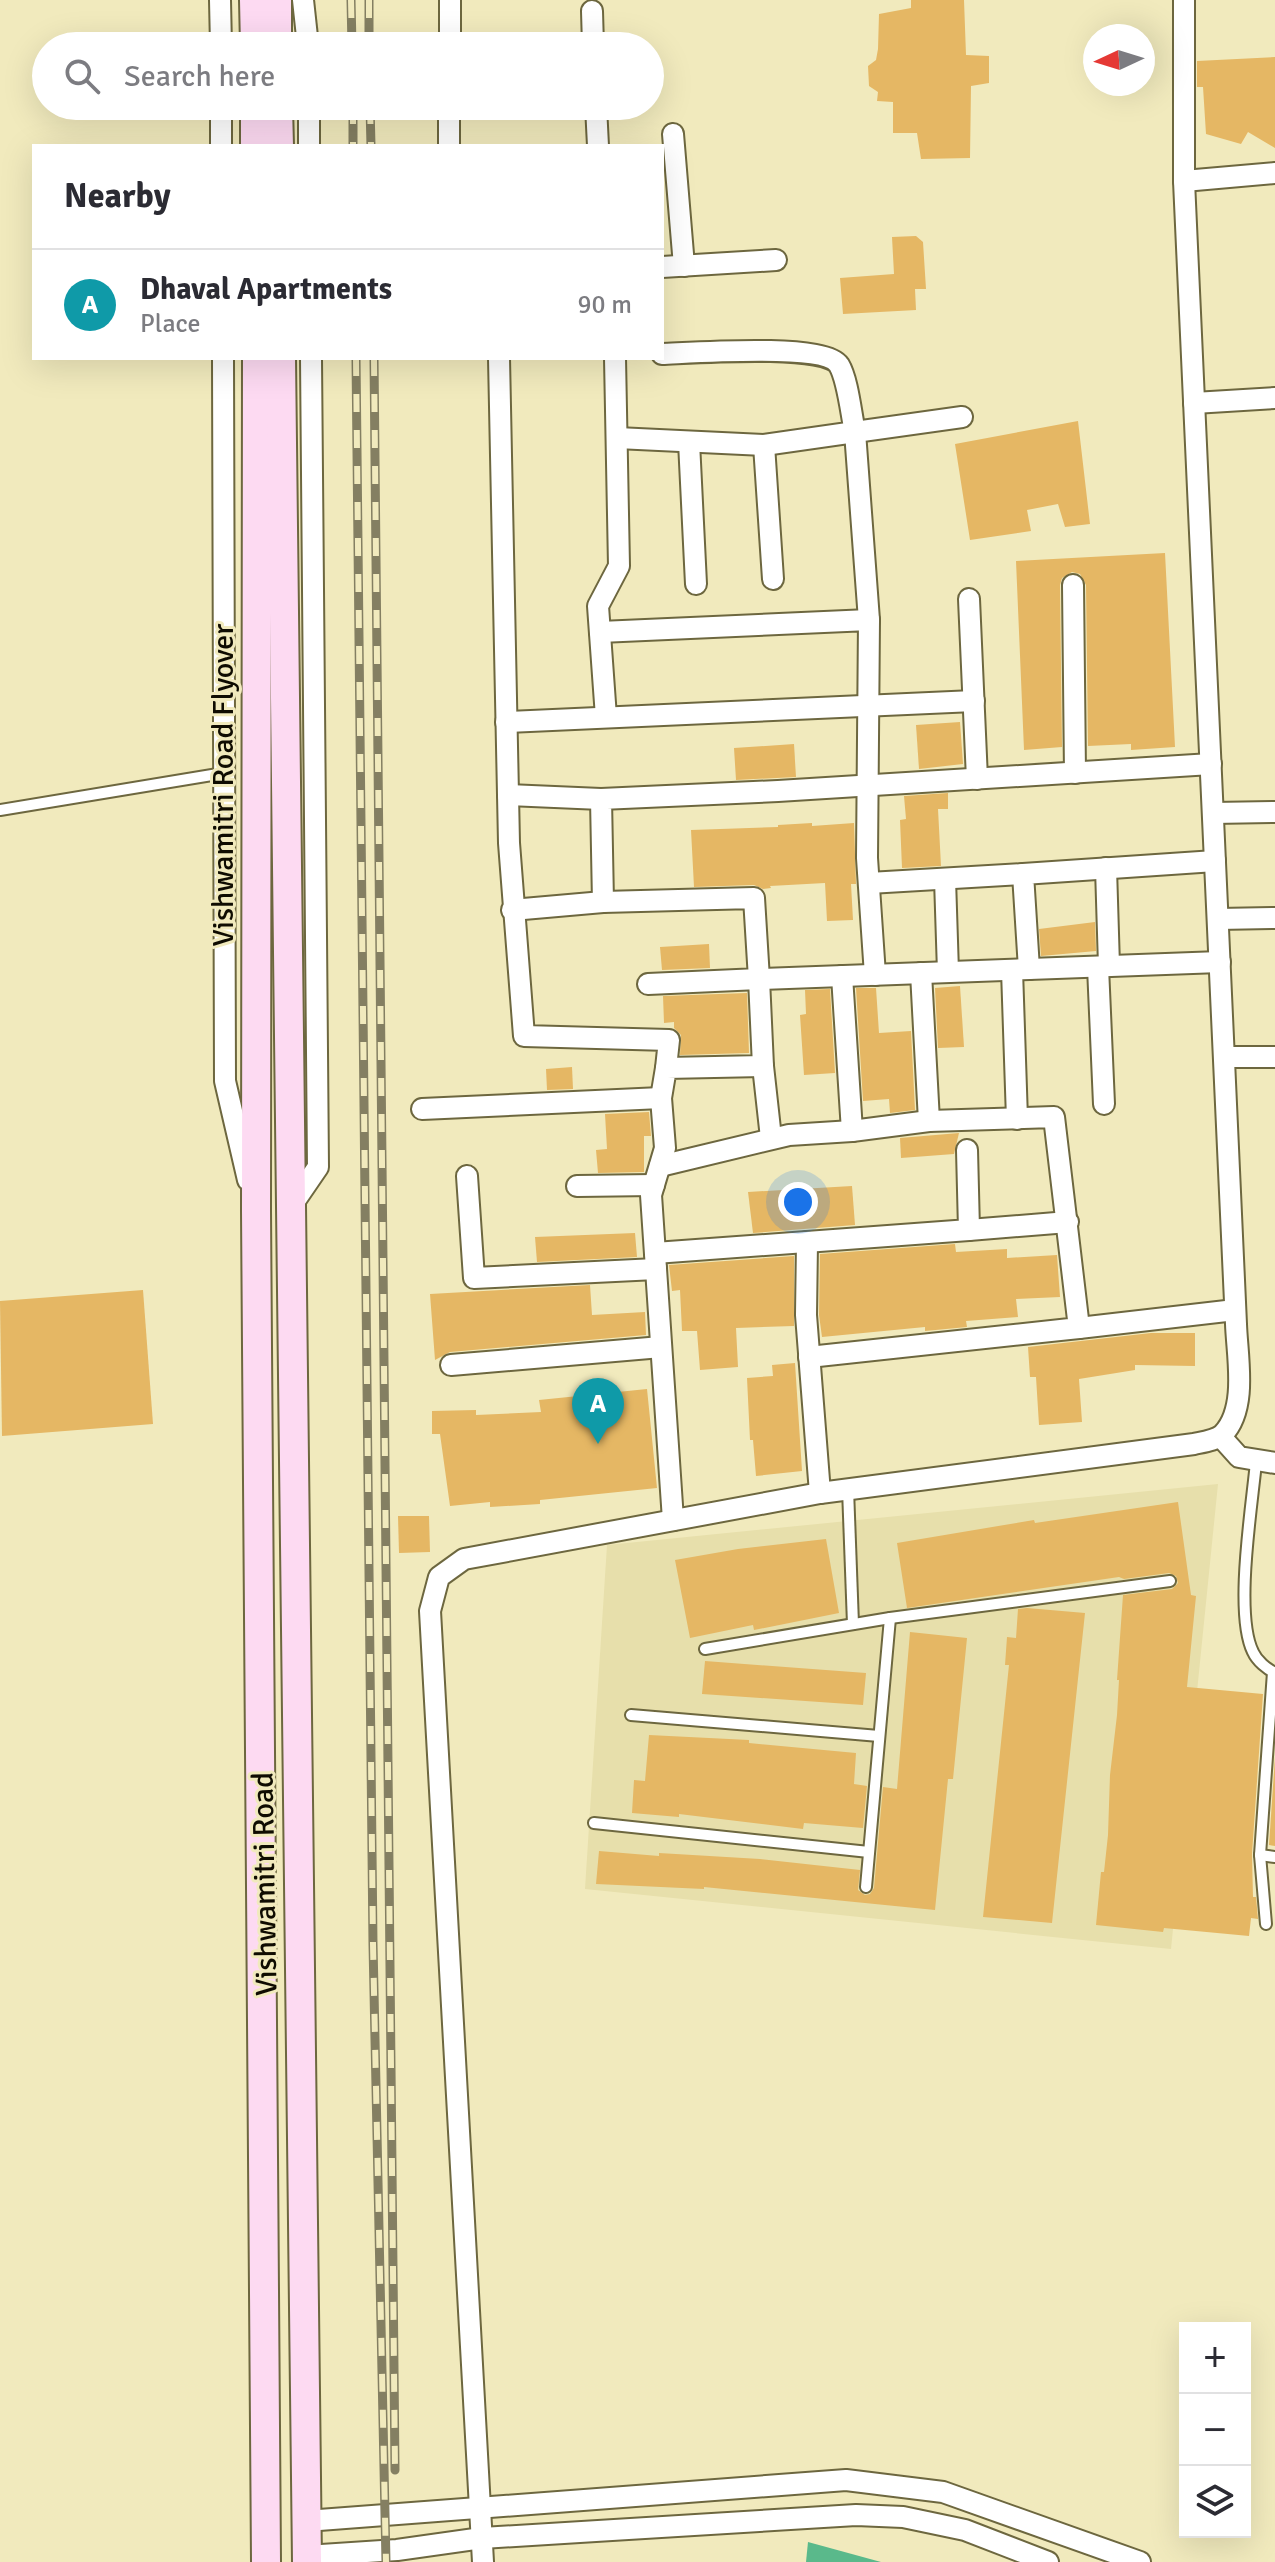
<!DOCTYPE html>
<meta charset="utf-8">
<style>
:root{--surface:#fff;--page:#f7f7f7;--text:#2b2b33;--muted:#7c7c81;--line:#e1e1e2;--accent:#ea580c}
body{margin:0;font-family:Signika,sans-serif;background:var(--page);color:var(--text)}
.controls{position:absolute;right:24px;bottom:24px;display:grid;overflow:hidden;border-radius:0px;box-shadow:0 8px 32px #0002}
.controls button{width:72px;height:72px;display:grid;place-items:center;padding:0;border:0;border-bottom:2px solid var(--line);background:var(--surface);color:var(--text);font:40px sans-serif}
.compass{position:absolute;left:1083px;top:24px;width:72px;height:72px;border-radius:50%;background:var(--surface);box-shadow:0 8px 32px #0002;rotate:266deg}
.you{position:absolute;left:798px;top:1202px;width:28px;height:28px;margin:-20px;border:6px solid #fff;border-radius:50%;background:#1a73e8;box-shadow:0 0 0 12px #1a73e833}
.badge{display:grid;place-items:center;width:52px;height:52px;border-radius:50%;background:var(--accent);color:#fff;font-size:26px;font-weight:700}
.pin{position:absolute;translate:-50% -66px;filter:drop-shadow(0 2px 4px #0008)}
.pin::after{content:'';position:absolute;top:42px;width:28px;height:24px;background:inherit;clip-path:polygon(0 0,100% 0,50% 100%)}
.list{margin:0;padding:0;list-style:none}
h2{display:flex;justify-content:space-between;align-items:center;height:104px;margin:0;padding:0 32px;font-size:34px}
h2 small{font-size:26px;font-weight:400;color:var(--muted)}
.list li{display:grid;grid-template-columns:52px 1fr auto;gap:24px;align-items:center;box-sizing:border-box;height:112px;padding:0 32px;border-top:2px solid var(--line)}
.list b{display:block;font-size:30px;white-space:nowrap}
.list p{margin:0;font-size:26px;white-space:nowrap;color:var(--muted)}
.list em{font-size:26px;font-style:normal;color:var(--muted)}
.icon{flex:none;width:44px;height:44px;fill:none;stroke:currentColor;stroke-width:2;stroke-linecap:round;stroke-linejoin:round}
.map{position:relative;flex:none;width:1275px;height:2562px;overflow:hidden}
.search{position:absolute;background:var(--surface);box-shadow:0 8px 32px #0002;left:32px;top:32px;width:632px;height:88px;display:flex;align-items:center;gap:20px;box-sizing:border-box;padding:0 28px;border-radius:44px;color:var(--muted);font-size:30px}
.panel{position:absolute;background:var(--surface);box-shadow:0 8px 32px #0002;left:32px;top:144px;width:632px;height:216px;border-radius:0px}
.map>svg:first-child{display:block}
.built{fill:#e7dfab}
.water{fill:#5ab98b}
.building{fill:#e5b764}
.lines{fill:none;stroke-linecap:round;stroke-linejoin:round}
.service-casing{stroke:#6d673f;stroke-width:14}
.minor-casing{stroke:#6d673f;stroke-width:24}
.secondary-casing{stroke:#6d673f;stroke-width:32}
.service{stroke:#fff;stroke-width:10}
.minor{stroke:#fff;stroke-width:20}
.secondary{stroke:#fddaf2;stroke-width:28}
.rail-casing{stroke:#847f62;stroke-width:9}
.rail{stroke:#f1eabd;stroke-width:6;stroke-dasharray:18;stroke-linecap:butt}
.labels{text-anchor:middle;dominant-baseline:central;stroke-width:6;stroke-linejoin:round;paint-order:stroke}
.street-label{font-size:30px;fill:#0f0c01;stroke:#f1eabd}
</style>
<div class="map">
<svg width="1275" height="2562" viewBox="0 0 1275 2562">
<rect width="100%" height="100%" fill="#f1eabd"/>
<path class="built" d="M1218 1484 1171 1949 585 1889 607 1545Z"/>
<path class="water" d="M808 2542 881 2562H806Z"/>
<g class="building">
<path d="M911 0H964L966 55 989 56V83L971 86 970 158 921 159 917 133H893V102L877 101 878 92 869 86 868 66 876 60 878 49 879 14 911 8Z"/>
<path d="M1275 57V148L1248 132 1241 144 1206 134 1203 87H1197V61Z"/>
<path d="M916 236 923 242 926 289H915L916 310 843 314 840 278 894 274 892 237Z"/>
<path d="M1078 421 1090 524 1065 527 1058 504 1027 510 1031 531 970 540 955 444Z"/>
<path d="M1165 553 1175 747 1131 750V744L1088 746 1086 585 1080 574 1072 572 1062 578 1060 585 1062 747 1024 750 1016 561Z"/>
<path d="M960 722 963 764 919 769 916 725Z"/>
<path d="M794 744 796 777 736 780 734 748Z"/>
<path d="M948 793V809H938L941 866 902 868 900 820 906 819 904 796Z"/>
<path d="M812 823V826L854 823 856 884H851L853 920 827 921 825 883 770 886 771 888 763 889 754 885 694 887 691 830 778 827V825Z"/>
<path d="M1095 922 1096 951 1041 956 1039 929Z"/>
<path d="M709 944 710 968 662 970 660 947Z"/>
<path d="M960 986 964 1047 938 1048 935 988Z"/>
<path d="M856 988H876L879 1033 911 1031 915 1110 890 1113 889 1099 863 1101Z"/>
<path d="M830 989 835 1073 804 1075 800 1015 806 1014 805 990Z"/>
<path d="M747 993 749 1053 680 1055 681 1035 674 1028V1022L664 1023 663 996Z"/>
<path d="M572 1067 573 1089 547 1090 546 1069Z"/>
<path d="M649 1112 651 1136H644V1172L598 1173 596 1150 607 1149 605 1114Z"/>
<path d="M959 1133 954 1154 901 1158 900 1138Z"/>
<path d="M852 1186 855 1225 753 1233 748 1192Z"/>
<path d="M635 1233 637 1257 537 1262 535 1237Z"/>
<path d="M955 1244 956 1252 1007 1249V1258L1057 1255 1060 1297 1016 1299 1018 1317 966 1321 967 1327 925 1331V1327L822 1337 819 1315 820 1254Z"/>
<path d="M794 1256V1326L736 1328 738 1367 700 1370 697 1331H682L680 1290 672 1291 669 1265Z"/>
<path d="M590 1285 592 1315 645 1312 646 1335 450 1352 435 1360 430 1294Z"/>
<path d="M143 1290 153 1424 2 1436 0 1301Z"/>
<path d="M1151 1333H1195V1366L1135 1365V1370L1079 1379 1082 1422 1039 1425 1036 1377H1030L1028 1347Z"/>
<path d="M795 1363 802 1471 756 1476 753 1440H750L747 1378 773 1376 772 1365Z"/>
<path d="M647 1389 657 1488 540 1500V1504L490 1507V1502L450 1506 440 1434H432V1411L476 1410V1415L541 1412 539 1400Z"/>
<path d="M1178 1502 1191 1595 1196 1596 1187 1687 1263 1694 1252 1854 1253 1897H1256L1258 1919 1251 1918 1249 1936 1164 1928 1163 1932 1096 1925 1101 1872H1104L1108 1835 1110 1775 1117 1715 1119 1680H1117L1123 1595 1172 1589 1178 1583 1176 1576 1169 1573 1124 1579 1119 1577 907 1608 897 1543 1034 1520 1035 1523Z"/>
<path d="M398 1516H429L430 1552 399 1553Z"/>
<path d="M826 1539 839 1613 754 1630 753 1625 690 1638 675 1560 738 1549Z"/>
<path d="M1027 1608 1085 1613 1052 1923 983 1917 1009 1665H1005L1007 1637 1016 1638 1018 1609Z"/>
<path d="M910 1632 967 1638 953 1779H948L935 1910 704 1887V1889L596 1884 599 1851 659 1856V1853L760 1859 860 1870 858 1890 865 1895 870 1894 874 1888 883 1787 897 1789Z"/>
<path d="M705 1661 866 1673 863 1705 702 1694Z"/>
<path d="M649 1735 749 1740V1743L856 1753 854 1784 867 1786 863 1828 804 1823 803 1829 679 1814V1817L632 1813 634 1780 645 1781Z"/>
<path d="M1275 1757V1846L1269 1845Z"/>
</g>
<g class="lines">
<defs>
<g id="service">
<path d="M0 810 224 773"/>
<path d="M1256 1462C1252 1506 1234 1614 1253 1652 1257 1661 1267 1669 1275 1673"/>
<path d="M848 1489 853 1624"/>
<path d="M705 1649 890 1618 1170 1581"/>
<path d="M631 1715 879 1736"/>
<path d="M594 1823 869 1852"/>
<path d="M1260 1855 1275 1857"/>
<path d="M866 1887 890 1618"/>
<path d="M1266 1924 1260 1855 1273 1672"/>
</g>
<g id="minor">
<path d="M220 0 221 46"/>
<path d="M303 0 308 46"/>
<path d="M592 11 593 46"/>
<path d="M450 46V0"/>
<path d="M221 106V146"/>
<path d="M309 106V146"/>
<path d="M596 106 598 146"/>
<path d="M673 134 684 266"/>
<path d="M449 146V106"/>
<path d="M1184 181 1275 173"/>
<path d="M662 267 776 260"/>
<path d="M223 358 225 1081 248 1180"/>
<path d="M499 358 509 843 524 1036 669 1040 666 1068"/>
<path d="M1194 403 1275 398"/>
<path d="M617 438 764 445 855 432C851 414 848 380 839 365 825 343 691 353 662 354"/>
<path d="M689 442 696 584"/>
<path d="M764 445 773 579"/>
<path d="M1073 585 1075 773"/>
<path d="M969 599 977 779"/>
<path d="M869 620 855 432 962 417"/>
<path d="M600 632 869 620 867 858 875 975"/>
<path d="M606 717 598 606 619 566 615 358"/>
<path d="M506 722 974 701"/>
<path d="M508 795 601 799"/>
<path d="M1213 813 1275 812"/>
<path d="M1106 868 1109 966"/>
<path d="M945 879 948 972"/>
<path d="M869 883 1023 874"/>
<path d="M603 902 601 799 778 791 1211 764"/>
<path d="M512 910 603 902 754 898 759 979 648 984"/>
<path d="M1218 919 1275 918"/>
<path d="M1098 967 1104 1104"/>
<path d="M1029 969 1023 874 1215 861"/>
<path d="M1012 970 1017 1119"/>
<path d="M921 973 929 1121"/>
<path d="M842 976 852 1131"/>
<path d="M1224 1057H1275"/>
<path d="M763 1066 771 1138"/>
<path d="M422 1109 661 1098"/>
<path d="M660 1166 789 1135 852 1131 929 1121 1054 1117 1079 1328 809 1357"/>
<path d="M467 1176 474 1278 656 1269"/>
<path d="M577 1186 654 1185"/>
<path d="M292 1205 318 1167 311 358"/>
<path d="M969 1230 1068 1222"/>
<path d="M807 1242 806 1315 820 1493"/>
<path d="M655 1253 969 1230 967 1150"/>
<path d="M1079 1328 1235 1310"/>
<path d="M451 1365 661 1347"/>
<path d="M1221 1437 1239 1457 1275 1463"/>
<path d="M673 1520 651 1195 665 1148 661 1098 666 1068 763 1066 759 979 1220 962"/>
<path d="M306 2521 846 2480 943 2492 1140 2562"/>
<path d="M306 2556 397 2550 482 2538 856 2515 903 2517 965 2530 1048 2562"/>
<path d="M483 2562 430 1611 439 1577 464 1559 820 1493 1194 1444C1203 1442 1217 1440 1223 1434 1248 1408 1237 1356 1236 1324L1184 181V0"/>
</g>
<g id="secondary">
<path d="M254 0 255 46"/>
<path d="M277 0V46"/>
<path d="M255 106V146"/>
<path d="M278 106 279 146"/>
<path d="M257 358 256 1211 266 2562"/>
<path d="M281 358 307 2562"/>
</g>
</defs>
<use href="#service" class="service-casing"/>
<use href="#minor" class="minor-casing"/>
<use href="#secondary" class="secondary-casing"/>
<use href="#service" class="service"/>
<use href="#minor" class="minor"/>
<use href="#secondary" class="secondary"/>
<defs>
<g id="rail">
<path d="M351 0 352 46"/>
<path d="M369 0V46"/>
<path d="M353 106V146"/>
<path d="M370 106 371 146"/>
<path d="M356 358 373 1944 386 2562"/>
<path d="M374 358 395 2470"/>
</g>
</defs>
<use href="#rail" class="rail-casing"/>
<use href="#rail" class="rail"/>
</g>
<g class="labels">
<g class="street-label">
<text transform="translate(223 785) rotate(-90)">Vishwamitri Road Flyover</text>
<text transform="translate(265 1884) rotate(-91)">Vishwamitri Road</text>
</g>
</g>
</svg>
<div class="controls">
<button>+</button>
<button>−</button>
<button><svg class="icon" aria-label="layers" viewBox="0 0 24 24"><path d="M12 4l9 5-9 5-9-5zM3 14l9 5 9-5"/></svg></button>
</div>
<svg class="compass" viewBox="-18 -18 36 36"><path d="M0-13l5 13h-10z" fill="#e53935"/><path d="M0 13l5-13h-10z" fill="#7c7c81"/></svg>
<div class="you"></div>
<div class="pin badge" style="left:598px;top:1444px;background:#0f9aa8">A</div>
<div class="search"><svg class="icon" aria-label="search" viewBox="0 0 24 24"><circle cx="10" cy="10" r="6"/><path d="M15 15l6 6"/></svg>Search here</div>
<section class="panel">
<h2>Nearby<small></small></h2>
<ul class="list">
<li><span class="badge" style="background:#0f9aa8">A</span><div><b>Dhaval Apartments</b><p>Place</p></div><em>90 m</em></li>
</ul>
</section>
</div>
